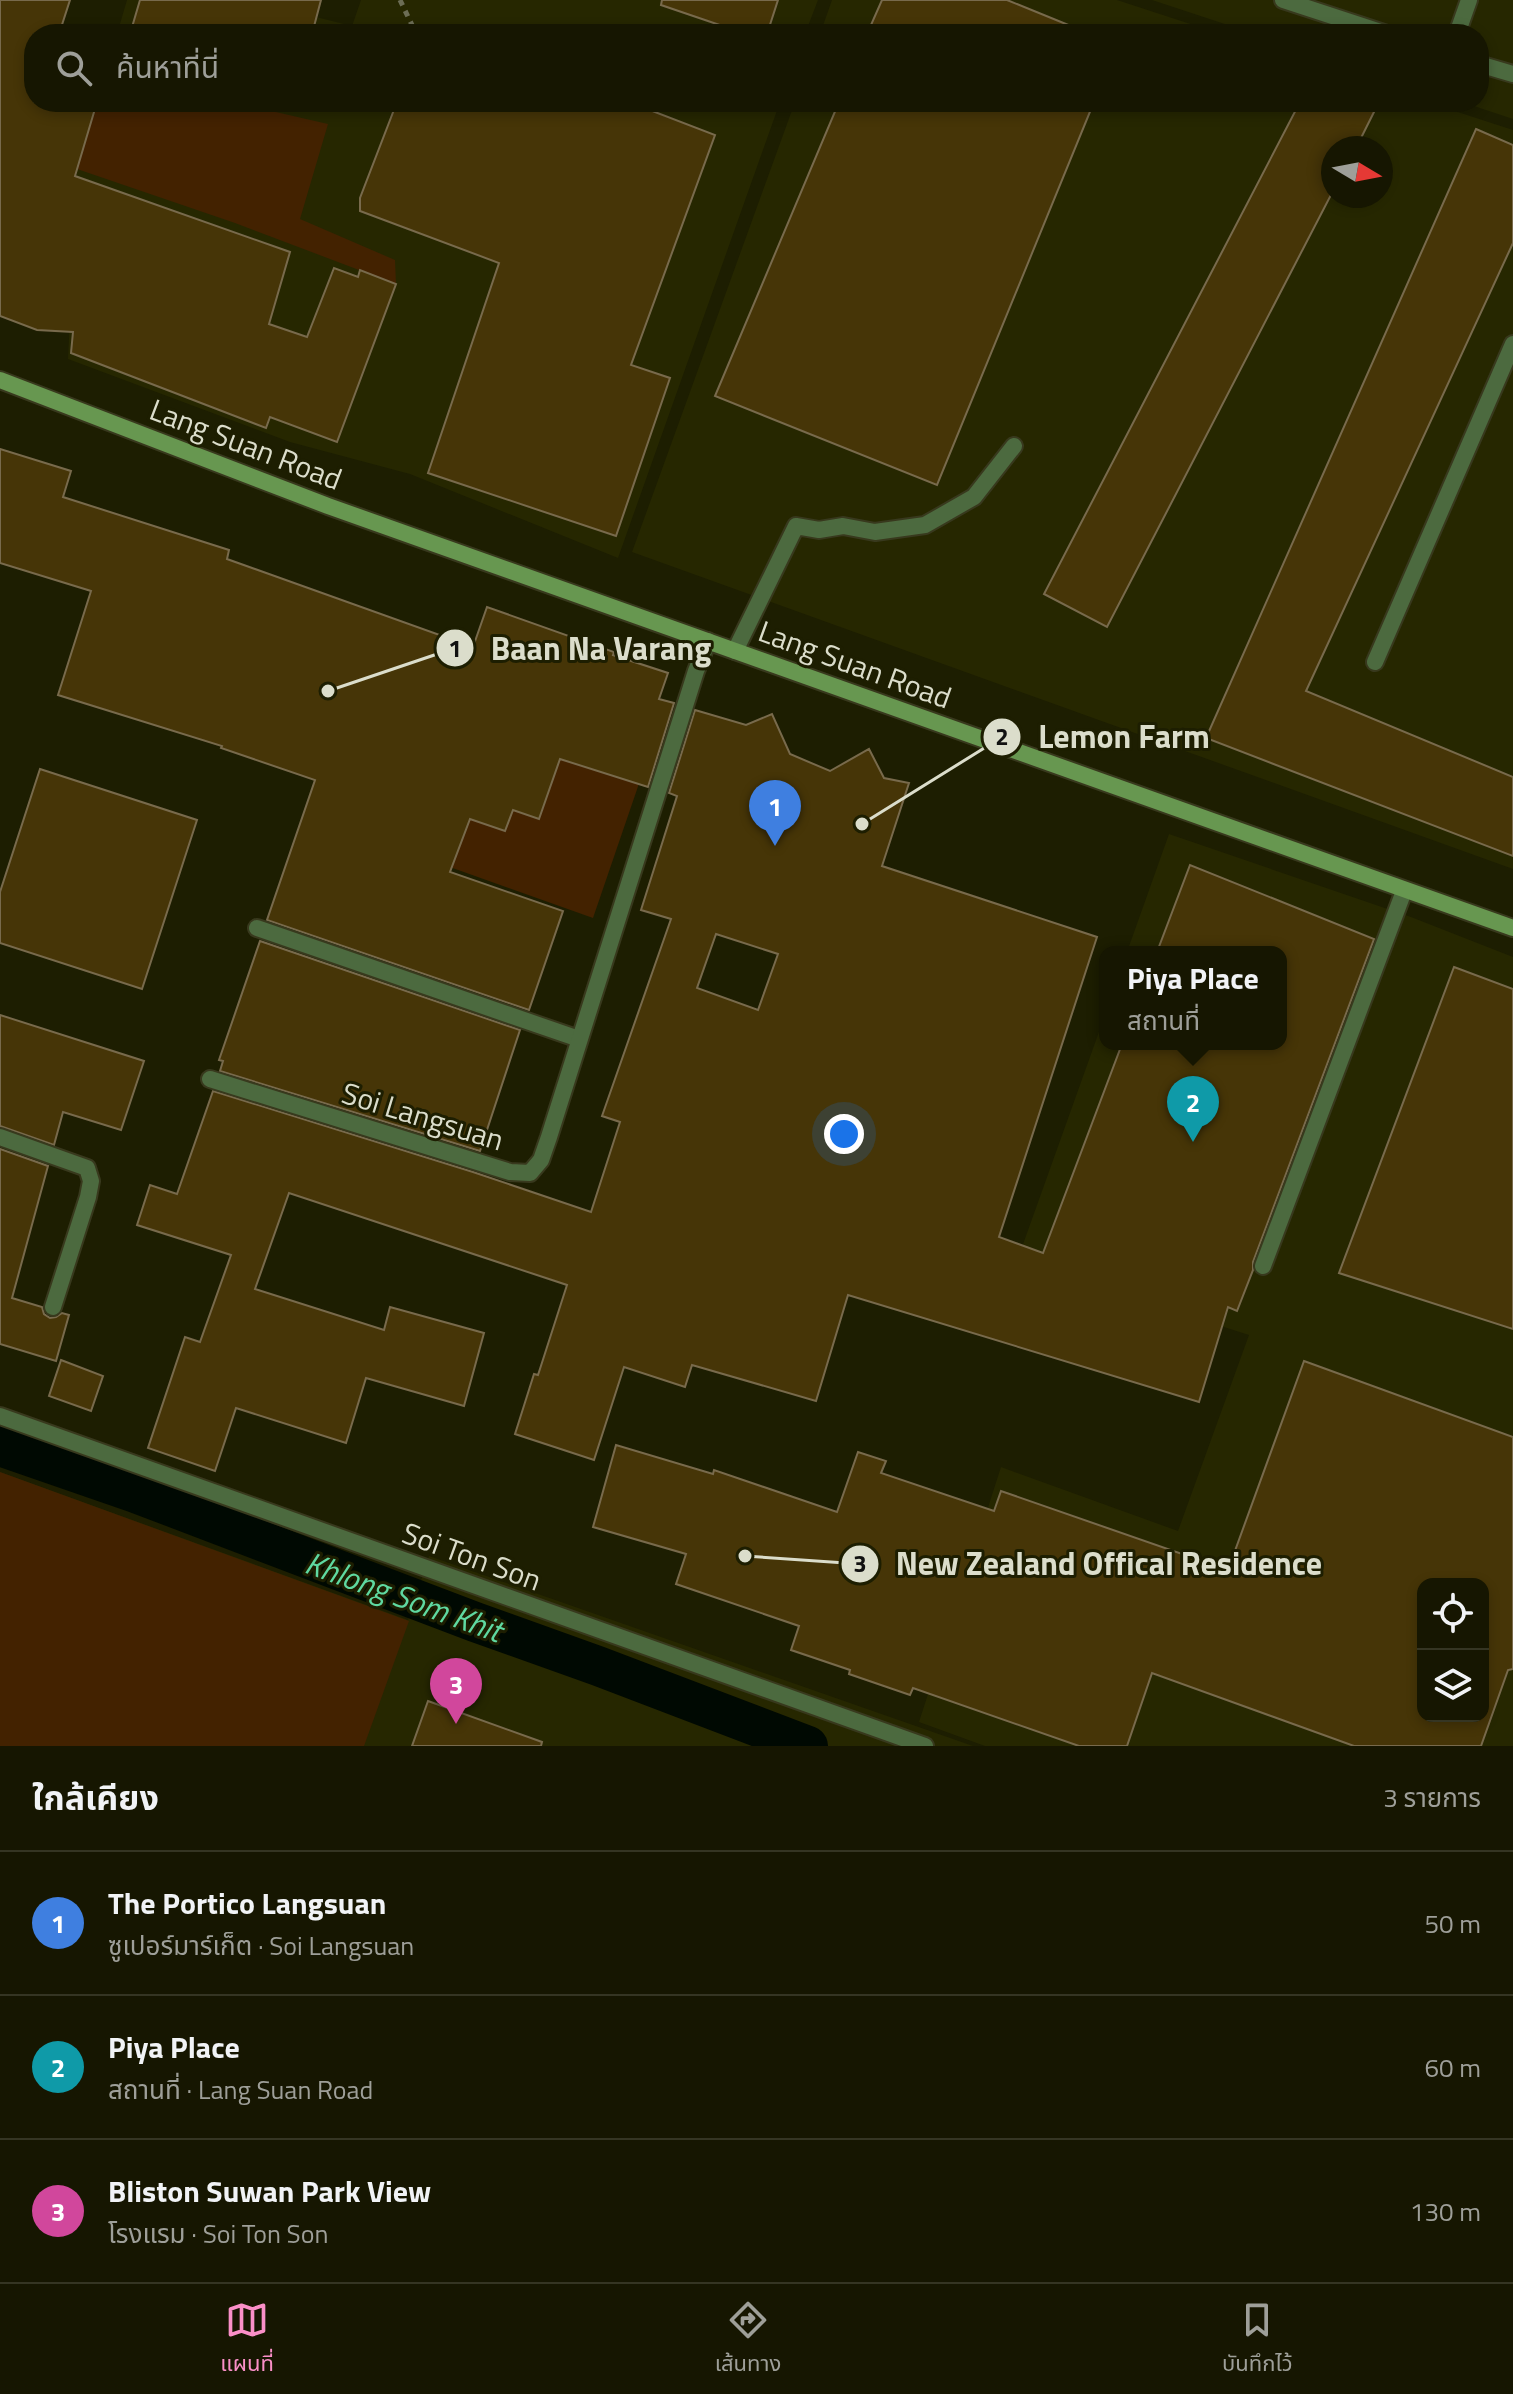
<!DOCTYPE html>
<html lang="th">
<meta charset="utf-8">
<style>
:root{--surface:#161601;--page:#232310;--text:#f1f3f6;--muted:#9e9f99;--line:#353523;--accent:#fa8fc8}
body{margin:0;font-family:"Titillium Web","Noto Sans Thai",sans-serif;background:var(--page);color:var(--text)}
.controls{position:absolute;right:24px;bottom:24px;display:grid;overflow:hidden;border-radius:16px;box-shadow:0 4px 12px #0003}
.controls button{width:72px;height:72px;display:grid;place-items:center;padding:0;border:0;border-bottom:2px solid var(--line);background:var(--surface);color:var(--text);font:40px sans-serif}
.compass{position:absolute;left:1321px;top:136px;width:72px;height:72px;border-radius:50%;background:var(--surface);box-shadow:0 4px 12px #0003;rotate:100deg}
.you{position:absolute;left:844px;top:1134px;width:28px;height:28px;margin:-20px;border:6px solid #fff;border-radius:50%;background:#1a73e8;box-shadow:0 0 0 12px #1a73e833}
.badge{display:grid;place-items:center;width:52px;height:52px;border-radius:50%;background:var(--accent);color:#fff;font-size:26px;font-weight:700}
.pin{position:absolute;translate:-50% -66px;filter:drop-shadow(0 2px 4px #0008)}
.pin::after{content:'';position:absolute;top:42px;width:28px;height:24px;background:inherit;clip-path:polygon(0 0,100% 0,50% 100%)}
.popup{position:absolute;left:1099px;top:946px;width:188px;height:104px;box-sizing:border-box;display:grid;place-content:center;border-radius:16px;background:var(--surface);filter:drop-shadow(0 2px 6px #0005);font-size:26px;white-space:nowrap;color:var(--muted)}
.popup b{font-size:30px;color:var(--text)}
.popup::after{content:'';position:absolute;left:50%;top:100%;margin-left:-16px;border:16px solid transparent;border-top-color:var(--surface)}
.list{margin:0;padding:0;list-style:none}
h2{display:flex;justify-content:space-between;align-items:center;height:104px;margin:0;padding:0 32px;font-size:34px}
h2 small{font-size:26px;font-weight:400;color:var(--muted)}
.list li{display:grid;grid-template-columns:52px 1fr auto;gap:24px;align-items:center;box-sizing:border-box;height:144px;padding:0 32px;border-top:2px solid var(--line)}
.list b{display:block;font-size:30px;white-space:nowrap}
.list p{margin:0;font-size:26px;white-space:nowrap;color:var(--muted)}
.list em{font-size:26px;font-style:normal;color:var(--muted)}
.icon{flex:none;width:44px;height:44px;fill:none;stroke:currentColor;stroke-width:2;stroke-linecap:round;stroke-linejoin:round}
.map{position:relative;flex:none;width:1513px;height:1746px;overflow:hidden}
.search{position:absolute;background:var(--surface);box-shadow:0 4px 12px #0003;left:24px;right:24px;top:24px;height:88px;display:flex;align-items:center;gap:20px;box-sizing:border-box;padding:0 28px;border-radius:32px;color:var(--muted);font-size:30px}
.sheet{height:536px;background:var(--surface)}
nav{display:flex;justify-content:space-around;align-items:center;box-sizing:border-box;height:112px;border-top:2px solid var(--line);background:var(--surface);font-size:22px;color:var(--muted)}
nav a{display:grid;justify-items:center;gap:4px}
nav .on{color:var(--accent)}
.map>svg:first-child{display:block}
.built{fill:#262700;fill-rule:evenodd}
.green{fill:#432200}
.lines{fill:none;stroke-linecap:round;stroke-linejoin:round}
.canal{stroke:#000902;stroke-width:40}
.building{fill:#463507;stroke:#786a4c;stroke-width:2;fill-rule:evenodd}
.lane-casing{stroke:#38391d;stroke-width:20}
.street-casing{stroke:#38391d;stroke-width:20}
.secondary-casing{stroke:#38391d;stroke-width:20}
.path{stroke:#6c6d55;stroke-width:5;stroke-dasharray:6 6;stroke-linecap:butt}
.lane{stroke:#4c6a3f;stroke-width:16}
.street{stroke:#4c6a3f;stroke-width:16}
.secondary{stroke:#679750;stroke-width:16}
.labels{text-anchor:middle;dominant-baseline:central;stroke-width:6;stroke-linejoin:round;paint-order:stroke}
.street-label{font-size:30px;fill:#dbddcb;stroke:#1d1e01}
.water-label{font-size:32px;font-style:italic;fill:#5fd9a1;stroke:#1d1e01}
.leader{fill:none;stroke:#dbddcb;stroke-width:3}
.callout-dot{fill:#dbddcb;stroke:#1d1e01;stroke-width:3}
.mark-label{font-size:24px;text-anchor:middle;font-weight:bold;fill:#111}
.callout-label{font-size:32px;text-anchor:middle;font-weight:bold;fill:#dbddcb;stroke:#1d1e01;stroke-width:6;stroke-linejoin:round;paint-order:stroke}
</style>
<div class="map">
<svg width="1513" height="1746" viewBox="0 0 1513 1746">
<rect width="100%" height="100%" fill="#1d1e01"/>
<g class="built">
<path d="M127 0H248L352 26 361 0H818L805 34H117Z"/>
<path d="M832 0H1117L1221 34H820Z"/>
<path d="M1152 0H1513V119L1462 102H1479V34H1255Z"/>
<path d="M97 102H780L618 558 410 474 290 442 68 359 77 169Z"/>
<path d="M795 102H1427L1513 130V869L632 552ZM1333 148H1381V196H1333Z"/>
<path d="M1169 834 1411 917 1513 957V1746H985L919 1722 1001 1467 1178 1531 1249 1335 1017 1261 1105 1015V1044H1281V952H1127ZM1423 1584H1483V1716H1423Z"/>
<path d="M0 1472 408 1620 429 1556 973 1746H0Z"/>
</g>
<g class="green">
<path d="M97 102H232L328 124 300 219 395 260 396 284 235 223 77 169Z"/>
<path d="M557 738 644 769 593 918 447 866 476 796Z"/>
<path d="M0 1472 409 1621 364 1746H0Z"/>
</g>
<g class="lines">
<path class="canal" d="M0 1446 133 1492 475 1622 598 1666 808 1746"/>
</g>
<g class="building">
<path d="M0 0H70L59 34H34V102H97L75 176 290 252 269 324 307 337 334 268 358 277 360 270 396 284 337 442 270 417 266 428 71 353 73 332 37 330 0 316Z"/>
<path d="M140 0H321L312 34H130Z"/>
<path d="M662 0H778L767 34H746L661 5Z"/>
<path d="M882 0H1007L1088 33 867 34Z"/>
<path d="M397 102H629L715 135 631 365 670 378 616 536 428 473 499 263 360 211V198Z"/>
<path d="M839 102H1094L937 485 715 396Z"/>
<path d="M1300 102H1379L1356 148H1333V191L1107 627 1044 594Z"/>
<path d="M1476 129 1513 145V243L1306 691 1513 777V856L1206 738Z"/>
<path d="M0 449 71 471 63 497 229 550 227 559 473 647 487 607 614 652 613 655 668 673 659 699 674 703 648 787 560 759 539 819 513 810 505 831 470 819 450 872 563 911 529 1010 267 920 315 780 221 748 222 746 58 695 91 591 0 563Z"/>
<path d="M695 710 746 725 772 714 790 754 830 771 869 749 884 778 909 783 882 866 1097 937 999 1237 1043 1253 1122 1044H1281V952H1157L1190 865 1374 939 1253 1262V1270L1237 1311 1228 1307 1199 1402 848 1295 816 1401 692 1365 685 1387 624 1367 594 1460 515 1434 534 1374 538 1375 567 1285 289 1193 255 1289 384 1330 390 1307 484 1333 464 1406 366 1378 346 1443 236 1408 215 1471 148 1448 185 1337 200 1342 231 1255 137 1225 150 1185 177 1194 213 1091 473 1172 591 1212 620 1122 602 1116 671 919 641 910 677 796 669 793ZM716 934 778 954 758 1010 697 988Z"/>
<path d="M40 769 197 820 142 989 0 943V892Z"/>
<path d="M260 941 520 1030 480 1151 220 1071 223 1061 219 1060Z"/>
<path d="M1454 967 1513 989V1329L1339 1273Z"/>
<path d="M0 1015 144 1061 121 1130 63 1112 54 1145 0 1126Z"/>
<path d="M0 1149 48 1166 12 1298 42 1307 44 1314 50 1318 56 1317 62 1313 69 1315 56 1361 0 1344Z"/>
<path d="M61 1360 103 1376 91 1411 49 1396Z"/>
<path d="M1304 1361 1513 1437V1669L1508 1670 1481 1746H1354L1152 1673 1127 1746H1079L913 1688 910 1695 849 1674 850 1670 791 1650 799 1626 676 1584 686 1554 593 1527 616 1445 713 1474 714 1470 837 1512 858 1452 886 1461 881 1473 994 1511 1001 1491 1228 1570ZM1423 1584H1483V1716H1423Z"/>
<path d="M428 1701 542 1742 541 1746H412Z"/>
</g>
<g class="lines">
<defs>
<g id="lane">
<path d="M1283 0 1387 34"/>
<path d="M1457 34 1469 0"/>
<path d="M1479 64 1513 74"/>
<path d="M735 651 796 526 819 530 843 526 875 532 925 525 974 497 1014 446"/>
<path d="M1375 662 1513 344"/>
<path d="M0 1137 87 1168 91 1181 88 1197 53 1307"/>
<path d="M1263 1266 1404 891"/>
</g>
<g id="street">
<path d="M257 928 579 1039"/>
<path d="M210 1079 510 1172 530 1173 541 1160 549 1137 696 671 708 641"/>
<path d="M0 1416 925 1746"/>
</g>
<path id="secondary" d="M0 380 328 506 1513 928"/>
</defs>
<use href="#lane" class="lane-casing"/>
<use href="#street" class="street-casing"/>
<use href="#secondary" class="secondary-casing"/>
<path class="path" d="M400 0 412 25"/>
<use href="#lane" class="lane"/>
<use href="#street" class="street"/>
<use href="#secondary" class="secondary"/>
</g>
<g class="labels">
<g class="street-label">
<text transform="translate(246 444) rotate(21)">Lang Suan Road</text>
<text transform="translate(855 664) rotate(20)">Lang Suan Road</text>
<text transform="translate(423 1116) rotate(17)">Soi Langsuan</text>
<text transform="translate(472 1556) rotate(20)">Soi Ton Son</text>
</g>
<g class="water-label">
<text transform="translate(404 1596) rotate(20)">Khlong Som Khit</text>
</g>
</g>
<path class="leader" d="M328 691L455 648M862 824L1002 737M745 1556L860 1564"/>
<g class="callout-dot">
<circle cx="328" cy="691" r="8"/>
<circle cx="862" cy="824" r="8"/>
<circle cx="745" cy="1556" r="8"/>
<circle cx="455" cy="648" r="20"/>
<circle cx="1002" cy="737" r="20"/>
<circle cx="860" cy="1564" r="20"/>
</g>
<g class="mark-label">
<text x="455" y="657">1</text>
<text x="1002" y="745">2</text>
<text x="860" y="1572">3</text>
</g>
<g class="callout-label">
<text x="601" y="660">Baan Na Varang</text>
<text x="1124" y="748">Lemon Farm</text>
<text x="1109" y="1575">New Zealand Offical Residence</text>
</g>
</svg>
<div class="controls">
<button><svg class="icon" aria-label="locate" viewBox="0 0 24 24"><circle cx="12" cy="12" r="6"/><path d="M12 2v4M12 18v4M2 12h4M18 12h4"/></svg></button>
<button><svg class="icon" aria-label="layers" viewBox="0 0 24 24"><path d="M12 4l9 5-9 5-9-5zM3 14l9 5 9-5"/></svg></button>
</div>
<svg class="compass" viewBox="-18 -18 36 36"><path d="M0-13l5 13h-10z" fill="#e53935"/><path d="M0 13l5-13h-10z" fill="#9e9f99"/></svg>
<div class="you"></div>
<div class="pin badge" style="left:775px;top:846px;background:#3f7fe0">1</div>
<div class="pin badge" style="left:1193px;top:1142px;background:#0f9aa8">2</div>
<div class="popup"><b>Piya Place</b>สถานที่</div>
<div class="pin badge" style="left:456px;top:1724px;background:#d1479c">3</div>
<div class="search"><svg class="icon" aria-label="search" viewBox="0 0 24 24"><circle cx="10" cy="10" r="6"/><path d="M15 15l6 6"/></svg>ค้นหาที่นี่</div>
</div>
<section class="sheet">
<h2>ใกล้เคียง<small>3 รายการ</small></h2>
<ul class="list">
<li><span class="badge" style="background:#3f7fe0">1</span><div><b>The Portico Langsuan</b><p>ซูเปอร์มาร์เก็ต · Soi Langsuan</p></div><em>50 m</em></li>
<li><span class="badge" style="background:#0f9aa8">2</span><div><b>Piya Place</b><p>สถานที่ · Lang Suan Road</p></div><em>60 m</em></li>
<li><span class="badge" style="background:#d1479c">3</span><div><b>Bliston Suwan Park View</b><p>โรงแรม · Soi Ton Son</p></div><em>130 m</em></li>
</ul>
</section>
<nav>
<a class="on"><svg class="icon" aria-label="map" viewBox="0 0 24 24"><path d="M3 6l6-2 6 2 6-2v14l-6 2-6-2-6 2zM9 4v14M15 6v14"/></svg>แผนที่</a>
<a><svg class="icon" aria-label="directions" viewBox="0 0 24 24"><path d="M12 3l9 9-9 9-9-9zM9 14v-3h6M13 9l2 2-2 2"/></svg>เส้นทาง</a>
<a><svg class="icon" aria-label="saved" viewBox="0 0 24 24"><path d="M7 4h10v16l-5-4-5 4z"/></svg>บันทึกไว้</a>
</nav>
